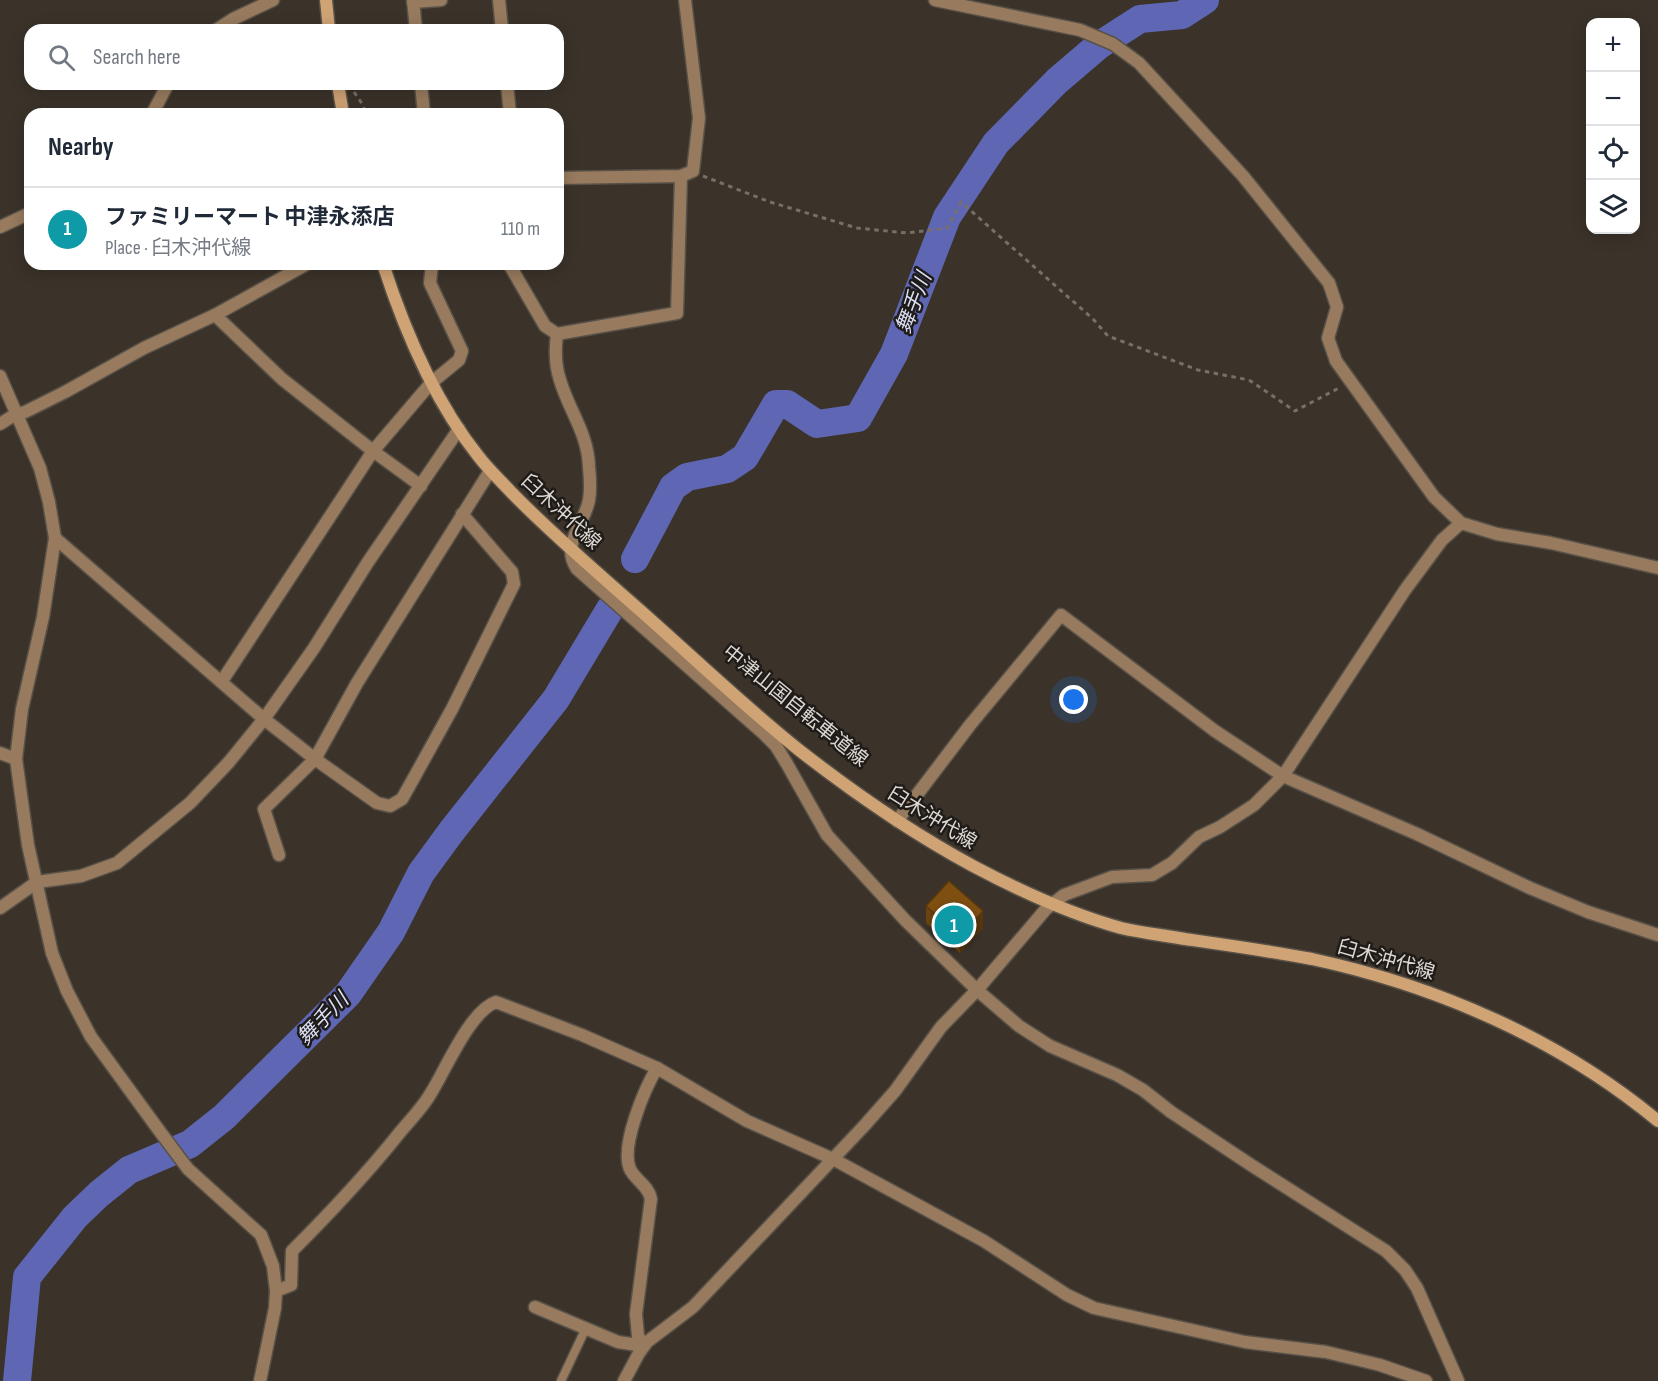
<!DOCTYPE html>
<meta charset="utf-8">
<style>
:root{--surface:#fff;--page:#f6f6f7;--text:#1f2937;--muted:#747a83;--line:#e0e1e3;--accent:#b45309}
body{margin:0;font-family:"Sofia Sans Condensed","Noto Sans JP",sans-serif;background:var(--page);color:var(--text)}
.controls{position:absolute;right:18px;top:18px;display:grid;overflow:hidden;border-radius:12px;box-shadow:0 3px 15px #0003}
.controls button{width:54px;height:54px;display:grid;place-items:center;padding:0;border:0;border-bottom:2px solid var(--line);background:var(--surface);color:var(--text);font:30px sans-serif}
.you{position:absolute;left:1074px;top:700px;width:21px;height:21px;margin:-15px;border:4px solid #fff;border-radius:50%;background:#1a73e8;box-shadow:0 0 0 9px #1a73e833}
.badge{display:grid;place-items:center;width:39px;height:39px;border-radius:50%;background:var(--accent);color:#fff;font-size:20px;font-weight:700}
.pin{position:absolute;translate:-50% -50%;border:3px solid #fff;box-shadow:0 2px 6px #0006}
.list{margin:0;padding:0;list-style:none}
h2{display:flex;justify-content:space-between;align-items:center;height:78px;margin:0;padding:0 24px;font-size:26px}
h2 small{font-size:20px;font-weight:400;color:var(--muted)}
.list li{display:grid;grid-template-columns:39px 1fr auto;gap:18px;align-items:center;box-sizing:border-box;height:84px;padding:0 24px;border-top:2px solid var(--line)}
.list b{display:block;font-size:22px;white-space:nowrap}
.list p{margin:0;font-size:20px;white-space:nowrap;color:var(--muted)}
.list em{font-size:20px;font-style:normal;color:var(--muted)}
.icon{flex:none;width:33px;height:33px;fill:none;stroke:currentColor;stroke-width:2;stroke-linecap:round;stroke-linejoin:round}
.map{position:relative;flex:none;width:1658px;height:1381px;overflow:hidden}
.search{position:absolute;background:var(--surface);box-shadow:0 3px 15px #0003;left:24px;top:24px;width:540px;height:66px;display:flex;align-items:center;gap:15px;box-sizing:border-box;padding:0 21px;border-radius:18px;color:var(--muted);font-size:22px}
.panel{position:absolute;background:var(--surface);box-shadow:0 3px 15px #0003;left:24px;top:108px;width:540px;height:162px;border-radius:18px}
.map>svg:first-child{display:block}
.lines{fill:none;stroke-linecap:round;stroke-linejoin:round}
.river{stroke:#5f67b5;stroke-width:28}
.service-casing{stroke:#585148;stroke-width:11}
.minor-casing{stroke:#585148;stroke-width:15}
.secondary-casing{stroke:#585148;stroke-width:15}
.path{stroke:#777069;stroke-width:3;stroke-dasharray:4.5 4.5;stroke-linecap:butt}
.service{stroke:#987b5e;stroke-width:8}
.minor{stroke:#987b5e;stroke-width:12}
.secondary{stroke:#d0a374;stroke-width:12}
.wall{fill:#6d440f}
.shaded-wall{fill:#59370c}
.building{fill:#7f4f11;stroke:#59370c;stroke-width:1.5}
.labels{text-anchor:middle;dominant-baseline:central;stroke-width:5;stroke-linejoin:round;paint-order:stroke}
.street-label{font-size:20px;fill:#ddd7d2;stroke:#1f1b18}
.water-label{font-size:21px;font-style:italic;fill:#dadff5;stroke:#1f1b18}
</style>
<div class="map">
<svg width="1658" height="1381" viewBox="0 0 1658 1381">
<rect width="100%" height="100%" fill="#3b332a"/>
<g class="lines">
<g class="river">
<path d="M635 559 673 487 687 477 727 469 745 457 776 404H787L817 424 858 418 894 354 947 217 996 143 1057 81 1098 46 1140 19 1182 15 1205 0"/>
<path d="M17 1381 27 1277 75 1217 99 1194 129 1170 190 1144 224 1117 348 994 391 932 421 873 451 832 556 699 610 609"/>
</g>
<defs>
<path id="service" d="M561 1381 585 1330"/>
<g id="minor">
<path d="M413 0 416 30"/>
<path d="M499 0 502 30"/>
<path d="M935 0 1080 30 1113 44 1139 63 1243 176 1329 283 1337 307 1328 338 1336 361 1434 497 1461 523 1497 534 1551 543 1658 568"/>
<path d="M413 2 441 0"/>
<path d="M216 30 233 19 273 0"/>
<path d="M421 84 424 114"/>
<path d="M507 84 510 114"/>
<path d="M152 114 168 84"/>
<path d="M558 178 681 176 693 171 699 118 685 0"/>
<path d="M0 227 30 213"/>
<path d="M509 264 545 326 557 334 677 313 681 176"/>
<path d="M215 315 282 379 373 451 421 486"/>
<path d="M557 334C555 349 555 365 560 380 569 411 588 433 589 467 590 477 591 489 589 500 585 523 560 545 577 569L764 734 776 746 787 764 827 835 905 920 977 990 1019 1026 1050 1046 1117 1075 1143 1090 1171 1112 1251 1165 1386 1251 1405 1270 1417 1288 1458 1381"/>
<path d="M0 376 40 468 49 502 55 538 43 617 22 709 16 759 28 845 52 953 67 991 91 1037 158 1129 188 1169 261 1235 273 1266 276 1291 275 1308 260 1381"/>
<path d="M0 424 16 414 25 412 65 392 144 348 215 315 307 264"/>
<path d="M55 538 264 719 315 759 377 803 390 806 402 799 416 774 452 709 514 584 512 572 462 514"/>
<path d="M222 681 373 451 431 383 459 360 462 351 430 283 432 264"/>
<path d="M0 753 16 759"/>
<path d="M897 821 970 725 1061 615 1215 731 1283 776 1417 834 1530 888 1588 912 1658 935"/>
<path d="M279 855 264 809 315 759 357 683 490 471"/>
<path d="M0 908 37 882 81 876 117 863 190 803 229 762 264 719 314 648 368 562 459 429"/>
<path d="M276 1291 291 1285 292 1251C329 1214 364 1177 397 1136 408 1122 422 1109 431 1093 446 1069 470 1011 496 1002L582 1035 657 1068 747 1121 833 1159 984 1241 1067 1295 1094 1308 1245 1342 1326 1352 1380 1365 1426 1381"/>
<path d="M535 1307 618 1342 644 1346 638 1336 636 1314 651 1199C649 1186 635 1180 630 1169 620 1146 645 1088 657 1068"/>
<path d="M624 1381 639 1353 647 1342 693 1307 864 1126 895 1091 941 1027 977 990 1046 909 1064 895 1112 877 1152 875 1172 863 1199 837 1220 827 1254 805 1283 776 1405 590 1442 540 1461 523"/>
</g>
<g id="secondary">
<path d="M326 0 329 30"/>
<path d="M338 84 343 114"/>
<path d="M383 264C405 332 434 401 479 457 489 470 501 481 512 493 553 535 598 573 642 612 694 658 745 707 799 750 854 793 912 833 973 866 1020 891 1070 914 1121 928 1142 933 1163 935 1185 939 1227 945 1270 951 1312 959 1437 986 1559 1039 1658 1121"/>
</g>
</defs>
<use href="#service" class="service-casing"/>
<use href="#minor" class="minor-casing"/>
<use href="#secondary" class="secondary-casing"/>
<g class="path">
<path d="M354 92 363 105 365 114"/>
<path d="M703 176 770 202 857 228 907 233 947 228 961 202 1093 319 1108 336 1198 370 1249 380 1295 411 1339 388"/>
</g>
<use href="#service" class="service"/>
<use href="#minor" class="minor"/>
<use href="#secondary" class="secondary"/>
</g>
<path class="wall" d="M926 906 983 928 960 953 926 923Z"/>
<path class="shaded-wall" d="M983 911V928L960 953V937Z"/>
<path class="building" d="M949 881 983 911 960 937 926 906Z"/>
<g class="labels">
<g class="street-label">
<text transform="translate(561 512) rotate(43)">臼木沖代線</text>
<text transform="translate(795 706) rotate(39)">中津山国自転車道線</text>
<text transform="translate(932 818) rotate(32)">臼木沖代線</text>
<text transform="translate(1386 960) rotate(16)">臼木沖代線</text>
</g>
<g class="water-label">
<text transform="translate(914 303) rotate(-69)">舞手川</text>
<text transform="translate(323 1019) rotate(-46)">舞手川</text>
</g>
</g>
</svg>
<div class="controls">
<button>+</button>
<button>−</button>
<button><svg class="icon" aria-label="locate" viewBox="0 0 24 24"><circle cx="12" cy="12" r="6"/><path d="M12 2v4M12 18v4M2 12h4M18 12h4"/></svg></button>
<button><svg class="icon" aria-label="layers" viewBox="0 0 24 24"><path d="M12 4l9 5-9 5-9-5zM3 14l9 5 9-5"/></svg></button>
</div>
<div class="you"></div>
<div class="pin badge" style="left:954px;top:925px;background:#0f9aa8">1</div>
<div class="search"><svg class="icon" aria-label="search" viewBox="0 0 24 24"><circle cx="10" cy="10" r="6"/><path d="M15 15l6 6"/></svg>Search here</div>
<section class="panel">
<h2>Nearby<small></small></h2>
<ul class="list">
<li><span class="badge" style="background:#0f9aa8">1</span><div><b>ファミリーマート 中津永添店</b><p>Place · 臼木沖代線</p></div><em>110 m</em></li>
</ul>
</section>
</div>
